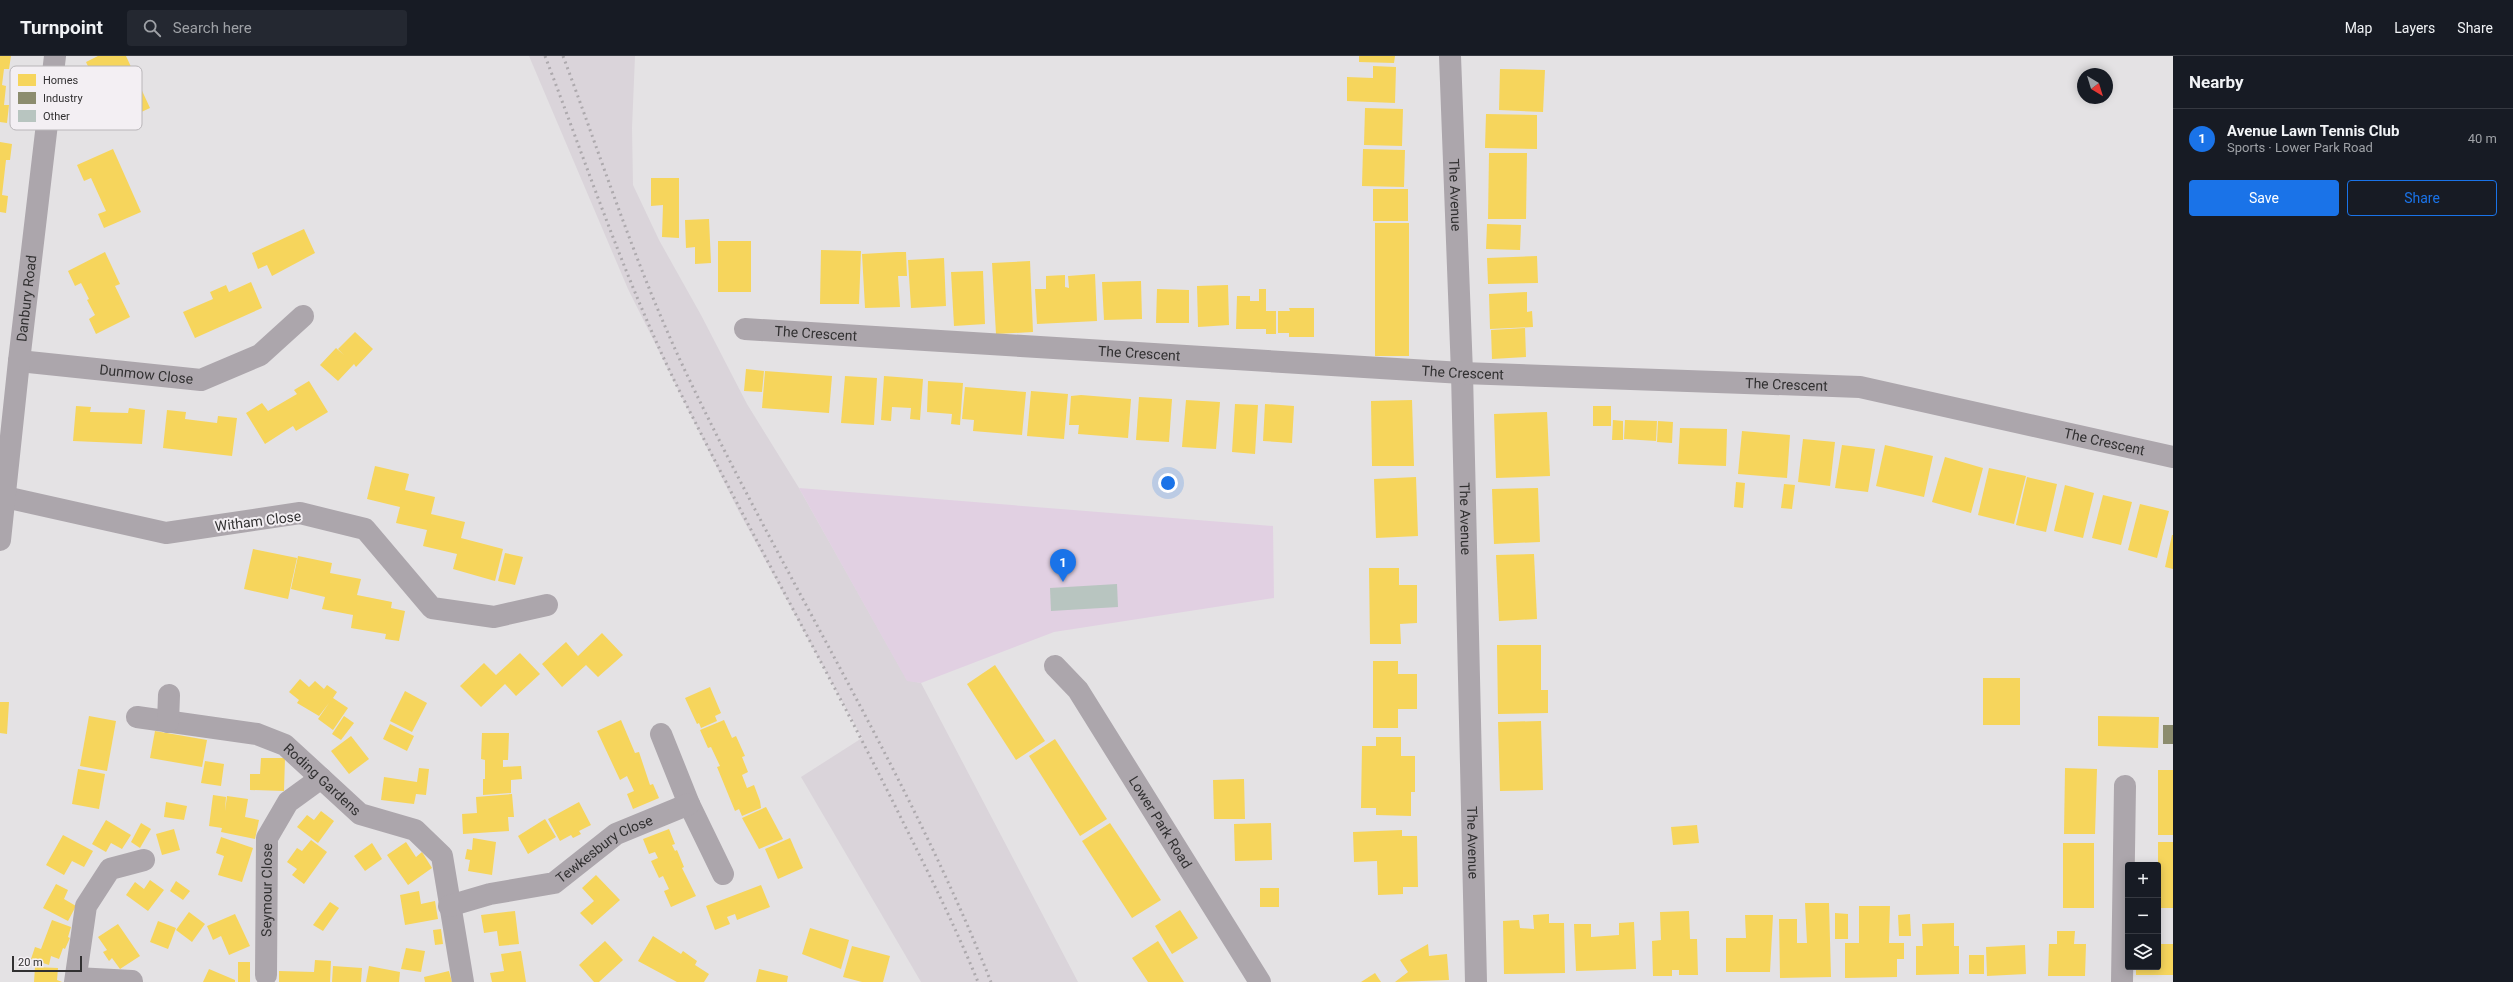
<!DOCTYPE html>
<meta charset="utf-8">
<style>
:root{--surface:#171b24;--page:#242831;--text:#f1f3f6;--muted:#9ea1a6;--line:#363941;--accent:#1a73e8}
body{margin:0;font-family:Roboto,sans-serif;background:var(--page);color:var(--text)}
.controls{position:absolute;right:12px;bottom:12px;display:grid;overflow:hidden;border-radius:4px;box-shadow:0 2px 10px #0003}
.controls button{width:36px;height:36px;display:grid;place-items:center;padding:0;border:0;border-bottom:1px solid var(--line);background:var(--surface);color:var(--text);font:20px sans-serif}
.compass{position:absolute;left:2077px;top:12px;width:36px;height:36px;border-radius:50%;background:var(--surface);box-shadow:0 2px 10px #0003;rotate:142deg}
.scale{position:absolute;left:12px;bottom:10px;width:70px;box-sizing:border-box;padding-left:4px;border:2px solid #313031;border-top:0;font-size:11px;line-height:14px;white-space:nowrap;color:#313031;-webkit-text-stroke:3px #f3eff3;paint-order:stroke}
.you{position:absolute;left:1168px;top:427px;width:14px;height:14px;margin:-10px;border:3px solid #fff;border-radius:50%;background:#1a73e8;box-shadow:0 0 0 6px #1a73e833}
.badge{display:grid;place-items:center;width:26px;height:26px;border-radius:50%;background:var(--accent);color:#fff;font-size:13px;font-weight:700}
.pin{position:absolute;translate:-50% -33px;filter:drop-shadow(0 1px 2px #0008)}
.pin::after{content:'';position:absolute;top:21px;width:14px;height:12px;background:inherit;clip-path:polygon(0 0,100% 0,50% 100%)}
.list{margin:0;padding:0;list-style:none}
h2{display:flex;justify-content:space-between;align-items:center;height:52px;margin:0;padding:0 16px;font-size:17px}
h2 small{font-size:13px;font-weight:400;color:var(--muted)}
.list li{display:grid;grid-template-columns:26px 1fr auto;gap:12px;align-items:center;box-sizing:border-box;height:60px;padding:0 16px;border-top:1px solid var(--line)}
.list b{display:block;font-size:15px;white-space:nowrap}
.list p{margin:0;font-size:13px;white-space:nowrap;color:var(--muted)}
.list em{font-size:13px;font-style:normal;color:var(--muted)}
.actions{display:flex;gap:8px;padding:12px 16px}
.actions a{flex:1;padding:9px 0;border:1px solid var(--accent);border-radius:4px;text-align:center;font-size:14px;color:var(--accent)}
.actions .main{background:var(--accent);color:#fff}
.icon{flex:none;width:22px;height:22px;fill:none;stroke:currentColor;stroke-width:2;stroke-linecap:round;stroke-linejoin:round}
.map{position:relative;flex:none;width:2173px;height:926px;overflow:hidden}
header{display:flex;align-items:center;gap:24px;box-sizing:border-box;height:56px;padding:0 20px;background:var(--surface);border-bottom:1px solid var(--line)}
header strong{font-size:19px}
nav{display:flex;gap:22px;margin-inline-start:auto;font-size:14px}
.search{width:280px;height:36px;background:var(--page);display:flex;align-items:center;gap:10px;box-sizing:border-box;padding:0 14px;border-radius:4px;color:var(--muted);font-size:15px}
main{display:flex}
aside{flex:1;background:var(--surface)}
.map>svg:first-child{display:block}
.built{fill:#dad4da}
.grass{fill:#e1d0e2}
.homes{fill:#f6d55c}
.industry{fill:#8c8c6e}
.building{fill:#b8c5c0}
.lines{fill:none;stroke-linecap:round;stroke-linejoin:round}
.minor{stroke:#aca6ac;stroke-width:22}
.rail{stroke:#ada9ad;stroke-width:3;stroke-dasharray:2 4;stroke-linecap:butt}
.labels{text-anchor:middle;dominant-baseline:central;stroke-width:4;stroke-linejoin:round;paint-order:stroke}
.street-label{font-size:14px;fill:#313031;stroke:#f3eff3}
.key{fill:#f3eff3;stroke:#b9b6b9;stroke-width:1}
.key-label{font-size:11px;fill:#313031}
</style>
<header>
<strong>Turnpoint</strong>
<div class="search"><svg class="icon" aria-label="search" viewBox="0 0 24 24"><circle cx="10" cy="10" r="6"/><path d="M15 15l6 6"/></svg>Search here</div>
<nav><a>Map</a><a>Layers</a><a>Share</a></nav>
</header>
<main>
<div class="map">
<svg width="2173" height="926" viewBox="0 0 2173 926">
<rect width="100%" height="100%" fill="#e4e2e4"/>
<path class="built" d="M529 0H635L632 72 633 129 659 184 701 259 747 348 799 432 907 624 921 627 1078 926H921L801 721 862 682 738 454 628 233Z"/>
<path class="grass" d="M799 432 1273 470 1274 542 1054 576 921 627 907 625Z"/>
<g class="homes">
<path d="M0 0H11L9 13H4L2 29 6 30 4 49H9L7 67 0 66Z"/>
<path d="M98 0H126L150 52 113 69 106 53 113 50 100 21 94 23 86 6Z"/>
<path d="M1359 0H1395L1394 7 1359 6Z"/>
<path d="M1373 10 1396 11 1395 47 1347 45V21L1373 22Z"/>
<path d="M1500 13 1545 14 1543 56 1499 54Z"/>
<path d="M1365 52 1403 53 1402 90 1364 89Z"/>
<path d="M1486 58 1537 59V93L1485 92Z"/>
<path d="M0 86 12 88 10 104H6L2 139 8 140 6 157 0 156Z"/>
<path d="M113 93 141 156 104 172 98 158 106 155 91 122 84 125 77 109Z"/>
<path d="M1363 93 1405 94 1404 131 1362 130Z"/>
<path d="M1489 97H1527L1526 163H1488Z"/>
<path d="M651 122H679V182L662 181 663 149 651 150Z"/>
<rect x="1373" y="133" width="35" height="32"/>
<path d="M709 163 711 207 695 208V191L686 192 685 164Z"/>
<rect x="1375" y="167" width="34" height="133"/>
<path d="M1487 168 1521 169 1520 194 1486 193Z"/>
<path d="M304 173 315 197 272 220 267 209 258 213 252 197Z"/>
<rect x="718" y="185" width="33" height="51"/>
<path d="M821 194 861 195 859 248H820Z"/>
<path d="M105 196 120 228 115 230 130 261 96 278 89 263 95 259 87 244 89 243 81 227 75 230 68 215Z"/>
<path d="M897 196H906L907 220H898L900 251 865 252 862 198Z"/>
<path d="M1537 200 1538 227 1488 228 1487 202Z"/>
<path d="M944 202 946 250 911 252 908 204Z"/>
<path d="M1030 205 1033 276 996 278 992 207Z"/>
<path d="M983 215 985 268 954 270 951 216Z"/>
<path d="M1095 218 1097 265 1037 268 1035 233H1046V220L1065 219V231L1069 232 1068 220Z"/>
<path d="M1141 225 1142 263 1104 264 1102 226Z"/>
<path d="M251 226 262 252 195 282 183 256 213 243 210 236 226 229 229 236Z"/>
<path d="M1228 229 1229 269 1198 271 1197 230Z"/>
<path d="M1157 233 1189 234V267H1156Z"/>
<path d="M1259 233H1266V255H1276V278H1266V273H1236L1237 240H1250V245H1259Z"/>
<path d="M1527 236V256L1532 255 1533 271 1490 273 1489 238Z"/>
<path d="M1289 252H1314V281H1289V277H1278V255H1290Z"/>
<path d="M1525 272 1526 301 1492 303 1491 274Z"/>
<path d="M355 276 373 293 356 311 354 308 338 325 320 309 336 292 344 299 338 293Z"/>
<path d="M746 313 764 315 762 336 744 335Z"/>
<path d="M765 315 832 320 829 357 762 352Z"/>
<path d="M845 320 877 322 874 369 841 367Z"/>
<path d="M884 320 923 323 920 364 910 363 911 352 892 351 891 365 881 364Z"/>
<path d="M309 325 328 356 296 375 293 370 265 388 246 357 262 347 268 355 297 338 294 334Z"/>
<path d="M928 325 963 327 960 369 951 368 952 358 927 356Z"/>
<path d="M965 331 1026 336 1022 379 973 375 974 364 962 363Z"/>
<path d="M1031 335 1068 338 1064 383 1027 380Z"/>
<path d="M1081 339 1131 343 1128 382 1078 378 1079 369H1069L1071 340Z"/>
<path d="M1139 341 1172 343 1169 386 1136 384Z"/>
<path d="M1186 344 1220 346 1216 393 1182 391Z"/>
<path d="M1412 344 1414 410H1372L1371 345Z"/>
<path d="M1235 348 1258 349 1255 398 1232 396Z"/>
<path d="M1265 348 1294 350 1292 387 1263 385Z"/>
<path d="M76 350 91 351 90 356 128 357 129 352 145 354 142 388 73 385Z"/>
<rect x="1593" y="350" width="18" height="20"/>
<path d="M167 354 186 356 185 363 217 367 218 360 237 362 232 400 163 392Z"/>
<path d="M1547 356 1550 420 1496 422 1494 358Z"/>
<path d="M1613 364 1623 365V384H1612Z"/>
<path d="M1625 364 1657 365 1656 385 1624 383Z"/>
<path d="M1658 365 1673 366 1672 387 1657 386Z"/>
<path d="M1680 372 1727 373 1726 410 1678 408Z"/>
<path d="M1742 375 1790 379 1787 422 1738 418Z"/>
<path d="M1803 383 1835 386 1830 430 1798 426Z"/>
<path d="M1842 389 1875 393 1868 436 1835 432Z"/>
<path d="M1885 389 1933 400 1924 441 1876 430Z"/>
<path d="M1945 401 1983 412 1971 457 1932 446Z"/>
<path d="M375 410 409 418 405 434 435 441 431 458 465 466 461 482 503 493 495 525 453 513 457 498 423 490 427 474 396 467 400 451 367 443Z"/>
<path d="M1989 412 2026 420 2014 468 1978 459Z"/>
<path d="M1416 421 1418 480 1376 482 1374 423Z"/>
<path d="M2027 421 2057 428 2046 476 2016 469Z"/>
<path d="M1736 426 1745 427 1743 452 1734 451Z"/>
<path d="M1784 428 1795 429 1792 453 1781 452Z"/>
<path d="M2065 429 2094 437 2083 482 2054 475Z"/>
<path d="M1538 432 1540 486 1494 488 1492 433Z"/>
<path d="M2103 439 2132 446 2121 489 2092 482Z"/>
<path d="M2140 448 2169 455 2157 502 2128 494Z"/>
<path d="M2172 479H2173V513L2165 511Z"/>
<path d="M253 493 297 502 288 543 244 533Z"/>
<path d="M505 497 523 501 515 529 498 525Z"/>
<path d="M1534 498 1537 563 1499 565 1496 499Z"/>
<path d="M298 500 332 507 330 517 361 523 357 539 392 546 391 552 405 555 399 585 385 583 386 578 351 572 353 559 322 553 325 541 291 533Z"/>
<path d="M1369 512H1399V529H1417V567L1400 568 1401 588H1370Z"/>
<path d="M602 577 623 599 598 621 586 609 562 631 542 608 566 586 578 600Z"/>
<path d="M1497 589H1541V634H1548V657L1498 658Z"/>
<path d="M520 597 540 618 516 640 505 628 481 651 460 630 484 607 496 619Z"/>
<path d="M1373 605H1398V618H1417V653H1398V672H1373Z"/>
<path d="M995 609 1045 685 1016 704 967 628Z"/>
<rect x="1983" y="622" width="37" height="47"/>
<path d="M300 623 309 631 315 625 324 633 327 629 337 636 333 642 348 652 333 674 318 663 329 647 319 660 297 647 299 644 289 636Z"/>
<path d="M710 631 721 657 715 660 717 665 701 672 699 667 697 668 685 642Z"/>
<path d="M405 635 427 647 412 676 390 665Z"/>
<path d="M0 646H9L7 678 0 677Z"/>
<path d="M89 660 116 665 107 715 80 710Z"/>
<path d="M344 660 354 667 341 684 332 678Z"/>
<path d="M2098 660 2159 661 2158 692 2098 690Z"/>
<path d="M621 664 635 697 639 696 650 729 653 728 659 742 633 753 627 738 634 735 627 720 620 724 597 675Z"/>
<path d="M724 664 732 682 736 680 745 700 742 701 748 716 742 719 747 732 754 729 760 745 761 752 742 760 739 753 735 755 717 711 720 710 711 691 708 692 700 674Z"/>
<path d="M1541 665 1543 734 1500 735 1498 666Z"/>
<path d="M390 668 414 680 407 695 383 683Z"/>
<path d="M155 675 207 684 202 711 150 702Z"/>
<path d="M482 677H509L508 704H503V711L521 710 522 723 511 724V737L483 739V723H485V704L481 703Z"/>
<path d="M351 680 369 703 349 718 331 695Z"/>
<path d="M1376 681H1401V700H1415V736H1411V760L1376 759V752H1361L1362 690H1376Z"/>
<path d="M1055 683 1107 763 1080 780 1029 700Z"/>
<path d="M261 702H285L284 735 250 734V718H260Z"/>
<path d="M205 705 224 708 221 730 201 727Z"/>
<path d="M419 712 429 713 426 739 416 738 414 748 381 744 384 721 417 726Z"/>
<path d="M2065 712 2097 713 2095 778H2064Z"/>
<path d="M78 713 105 718 99 753 72 748Z"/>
<rect x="2158" y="714" width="15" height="65"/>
<path d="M1244 723 1245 763H1214L1213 724Z"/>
<path d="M512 738 514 761H508L509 775 463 778 462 758 477 757 476 741Z"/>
<path d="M213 739 226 741 225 755 227 740 248 743 245 761 259 764 255 783 221 776 222 772 209 770Z"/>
<path d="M166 746 187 750 184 764 164 761Z"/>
<path d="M579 746 591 769 579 775 581 778 573 782 571 779 560 785 548 763Z"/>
<path d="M766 751 783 783 759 793 742 762Z"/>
<path d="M321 755 334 765 318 787 297 771 307 759 314 764Z"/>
<path d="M545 763 556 781 528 798 518 780Z"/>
<path d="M106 764 131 779 122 793 111 787 106 796 92 788Z"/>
<path d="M141 767 151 773 140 792 131 786Z"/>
<path d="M1110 767 1161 844 1132 862 1082 785Z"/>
<path d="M1271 767 1272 804 1235 805 1234 768Z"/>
<path d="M1697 769 1699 787 1673 789 1671 771Z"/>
<path d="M174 773 180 794 162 799 156 778Z"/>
<path d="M669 773 675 788 672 789 675 795 677 794 684 811 682 812 696 840 671 851 664 835 669 833 663 820 659 822 651 805 658 802 655 796 649 798 643 783Z"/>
<path d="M1402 774V780H1417L1418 831H1403V838L1378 839 1377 805 1354 806 1353 776Z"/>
<path d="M63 779 93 795 84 811 72 805 64 819 46 809Z"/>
<path d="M221 781 253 792 242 826 218 819 224 800 216 797Z"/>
<path d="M473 782 496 786 492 819 468 815 470 804 465 803 467 793 472 794Z"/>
<path d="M790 782 803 812 778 823 765 793Z"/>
<path d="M311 784 327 796 304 828 292 819 297 813 287 806 297 792 302 795Z"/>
<path d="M406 786 416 801 422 796 432 812 408 829 387 799Z"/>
<rect x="2158" y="786" width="15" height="66"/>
<path d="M372 787 382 803 365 815 354 800Z"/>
<rect x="2063" y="787" width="31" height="65"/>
<path d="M596 819 620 844 592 869 580 857 594 845 582 832Z"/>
<path d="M150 824 164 834 148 855 126 839 135 826 144 833Z"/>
<path d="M176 825 190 835 183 844 170 835Z"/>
<path d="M56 828 68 834 64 843 76 850 68 865 43 852Z"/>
<path d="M761 829 770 851 737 864 735 858 727 861 730 868 715 874 706 850Z"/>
<rect x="1260" y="832" width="19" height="19"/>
<path d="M419 835 421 848 435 845 438 863 405 869 400 839Z"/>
<path d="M330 846 339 852 323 875 313 869Z"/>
<path d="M1805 847H1829L1831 921 1780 922 1779 863H1797V887H1807Z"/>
<path d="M1859 850H1890L1889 887H1904V903H1897V921L1845 922V887H1859Z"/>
<path d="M1180 854 1198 882 1172 898 1155 870Z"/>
<path d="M515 855 519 888 499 890 497 875 484 877 481 859Z"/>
<path d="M1689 855 1690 883H1697L1698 919H1679V914H1672V920H1653L1652 885 1661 884 1660 856Z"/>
<path d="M189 856 205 868 192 886 176 874Z"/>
<path d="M1835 857 1848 858V883H1835Z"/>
<path d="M235 858 250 890 229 899 221 880 213 884 207 870Z"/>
<path d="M1549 858V867H1564L1565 917 1504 918 1503 865 1519 864 1520 872 1534 873 1533 859Z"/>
<path d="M1910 858 1911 880H1899L1898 859Z"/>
<path d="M1745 859H1773L1770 916H1726V882H1746Z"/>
<path d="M52 864 71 871 68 881 70 882 65 893 63 892 59 903 51 900 49 909 31 903 35 891 41 893Z"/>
<path d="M158 865 176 872 168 893 150 886Z"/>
<path d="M1634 866 1636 913 1576 915 1574 868H1591V881L1619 879V867Z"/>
<path d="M1954 867V890H1959V918L1916 919V890H1923L1922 868Z"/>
<path d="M118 868 140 900 120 913 112 902 109 905 103 896 107 894 98 881Z"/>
<path d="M810 872 849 884 841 913 802 898Z"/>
<path d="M441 873 443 888 435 889 433 874Z"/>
<path d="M2057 875H2075L2074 888H2086L2085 920H2048L2049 888H2057Z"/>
<path d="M653 880 681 898 683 895 697 905 695 909 709 918 704 926H677L638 905Z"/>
<path d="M605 885 623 904 599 926H594L579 909Z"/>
<path d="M1158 885 1184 926H1148L1132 902Z"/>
<path d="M1428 888 1429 900 1447 898 1449 924 1395 926 1408 916 1400 904Z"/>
<path d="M2158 888H2173V919H2136V911H2158Z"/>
<path d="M2025 889 2026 918 1987 920 1986 891Z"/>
<path d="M852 890 890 900 883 926H862L843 921Z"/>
<path d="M406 892 425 895 421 916 401 913Z"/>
<path d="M521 895 526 926H492L490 917 504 915 501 898Z"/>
<rect x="1969" y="899" width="15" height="19"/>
<path d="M315 904 331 905 330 926H279V915L314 916Z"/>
<rect x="238" y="906" width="12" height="20"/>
<path d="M333 910 362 912 361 926H332Z"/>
<path d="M369 910 400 916 399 926H366Z"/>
<path d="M35 911 58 912 57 924 62 926H34Z"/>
<path d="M209 913 235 924V926H203Z"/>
<path d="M759 913 788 920 787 926H756Z"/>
<path d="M449 915 452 926H425L424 921Z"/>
<path d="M1375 917 1381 926H1361Z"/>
</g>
<rect class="industry" x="2163" y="669" width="10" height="19"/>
<path class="building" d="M1117 528 1118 551 1051 555 1050 532Z"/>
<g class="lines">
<g class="minor">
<path id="s1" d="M1450 0 1462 317 1476 926"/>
<path id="s2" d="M745 273 1462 317 1860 331 2173 401"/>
<path id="s3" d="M19 305 201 324 260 299 303 260"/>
<path d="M5 441 166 477 300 457 365 473 432 552 494 561 547 549"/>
<path id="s4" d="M0 484 19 305 55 0"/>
<path id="s5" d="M1055 610 1078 634 1260 926"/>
<path id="s6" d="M137 661 257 678 285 689 360 758 415 774 442 800 463 926"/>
<path d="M168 666 169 639"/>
<path d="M661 678 689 748 723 818"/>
<path id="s7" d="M449 850 490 838 554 827 616 778 689 748"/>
<path id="s8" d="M266 919 267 782 288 746 321 722"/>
<path d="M76 922 132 925"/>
<path d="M75 926 86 850 110 813 144 804"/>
<path d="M2122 926 2125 730"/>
</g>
<g class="rail">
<path d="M545 0C588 112 626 227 679 334 752 480 832 622 904 768 930 820 956 872 978 926"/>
<path d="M563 0C604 109 639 220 690 325 787 527 908 717 991 926"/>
</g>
</g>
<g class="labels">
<g class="street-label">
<text stroke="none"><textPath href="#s1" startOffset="139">The Avenue</textPath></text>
<text stroke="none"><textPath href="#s4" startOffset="243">Danbury Road</textPath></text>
<text stroke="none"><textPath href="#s2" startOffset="71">The Crescent</textPath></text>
<text stroke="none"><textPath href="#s2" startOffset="395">The Crescent</textPath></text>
<text stroke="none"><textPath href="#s2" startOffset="719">The Crescent</textPath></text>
<text stroke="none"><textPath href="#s3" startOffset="128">Dunmow Close</textPath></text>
<text stroke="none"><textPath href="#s2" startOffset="1043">The Crescent</textPath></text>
<text stroke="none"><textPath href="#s2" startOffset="1367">The Crescent</textPath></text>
<text stroke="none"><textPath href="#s1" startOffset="463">The Avenue</textPath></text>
<text transform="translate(258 465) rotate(-7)">Witham Close</text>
<text stroke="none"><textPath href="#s6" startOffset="202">Roding Gardens</textPath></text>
<text stroke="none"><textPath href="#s5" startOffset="189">Lower Park Road</textPath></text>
<text stroke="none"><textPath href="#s1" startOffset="787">The Avenue</textPath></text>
<text stroke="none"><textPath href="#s7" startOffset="169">Tewkesbury Close</textPath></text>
<text stroke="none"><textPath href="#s8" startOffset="85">Seymour Close</textPath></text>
</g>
</g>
<rect x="10" y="10" width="132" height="64" rx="6" class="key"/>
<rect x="18" y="18" width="18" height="12" fill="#f6d55c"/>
<rect x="18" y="36" width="18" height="12" fill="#8c8c6e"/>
<rect x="18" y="54" width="18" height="12" fill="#b8c5c0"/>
<g class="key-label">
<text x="43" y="28">Homes</text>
<text x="43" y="46">Industry</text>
<text x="43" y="64">Other</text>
</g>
</svg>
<div class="controls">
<button>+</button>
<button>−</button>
<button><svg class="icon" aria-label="layers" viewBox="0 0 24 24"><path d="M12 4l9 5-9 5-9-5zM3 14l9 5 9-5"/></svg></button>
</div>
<svg class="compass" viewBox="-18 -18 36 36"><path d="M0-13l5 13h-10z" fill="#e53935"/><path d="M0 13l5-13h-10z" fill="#9ea1a6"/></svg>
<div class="scale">20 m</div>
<div class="you"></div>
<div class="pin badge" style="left:1063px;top:526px">1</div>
</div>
<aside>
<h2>Nearby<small></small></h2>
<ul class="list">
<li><span class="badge">1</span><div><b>Avenue Lawn Tennis Club</b><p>Sports · Lower Park Road</p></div><em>40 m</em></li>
</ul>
<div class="actions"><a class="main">Save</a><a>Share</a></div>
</aside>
</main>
